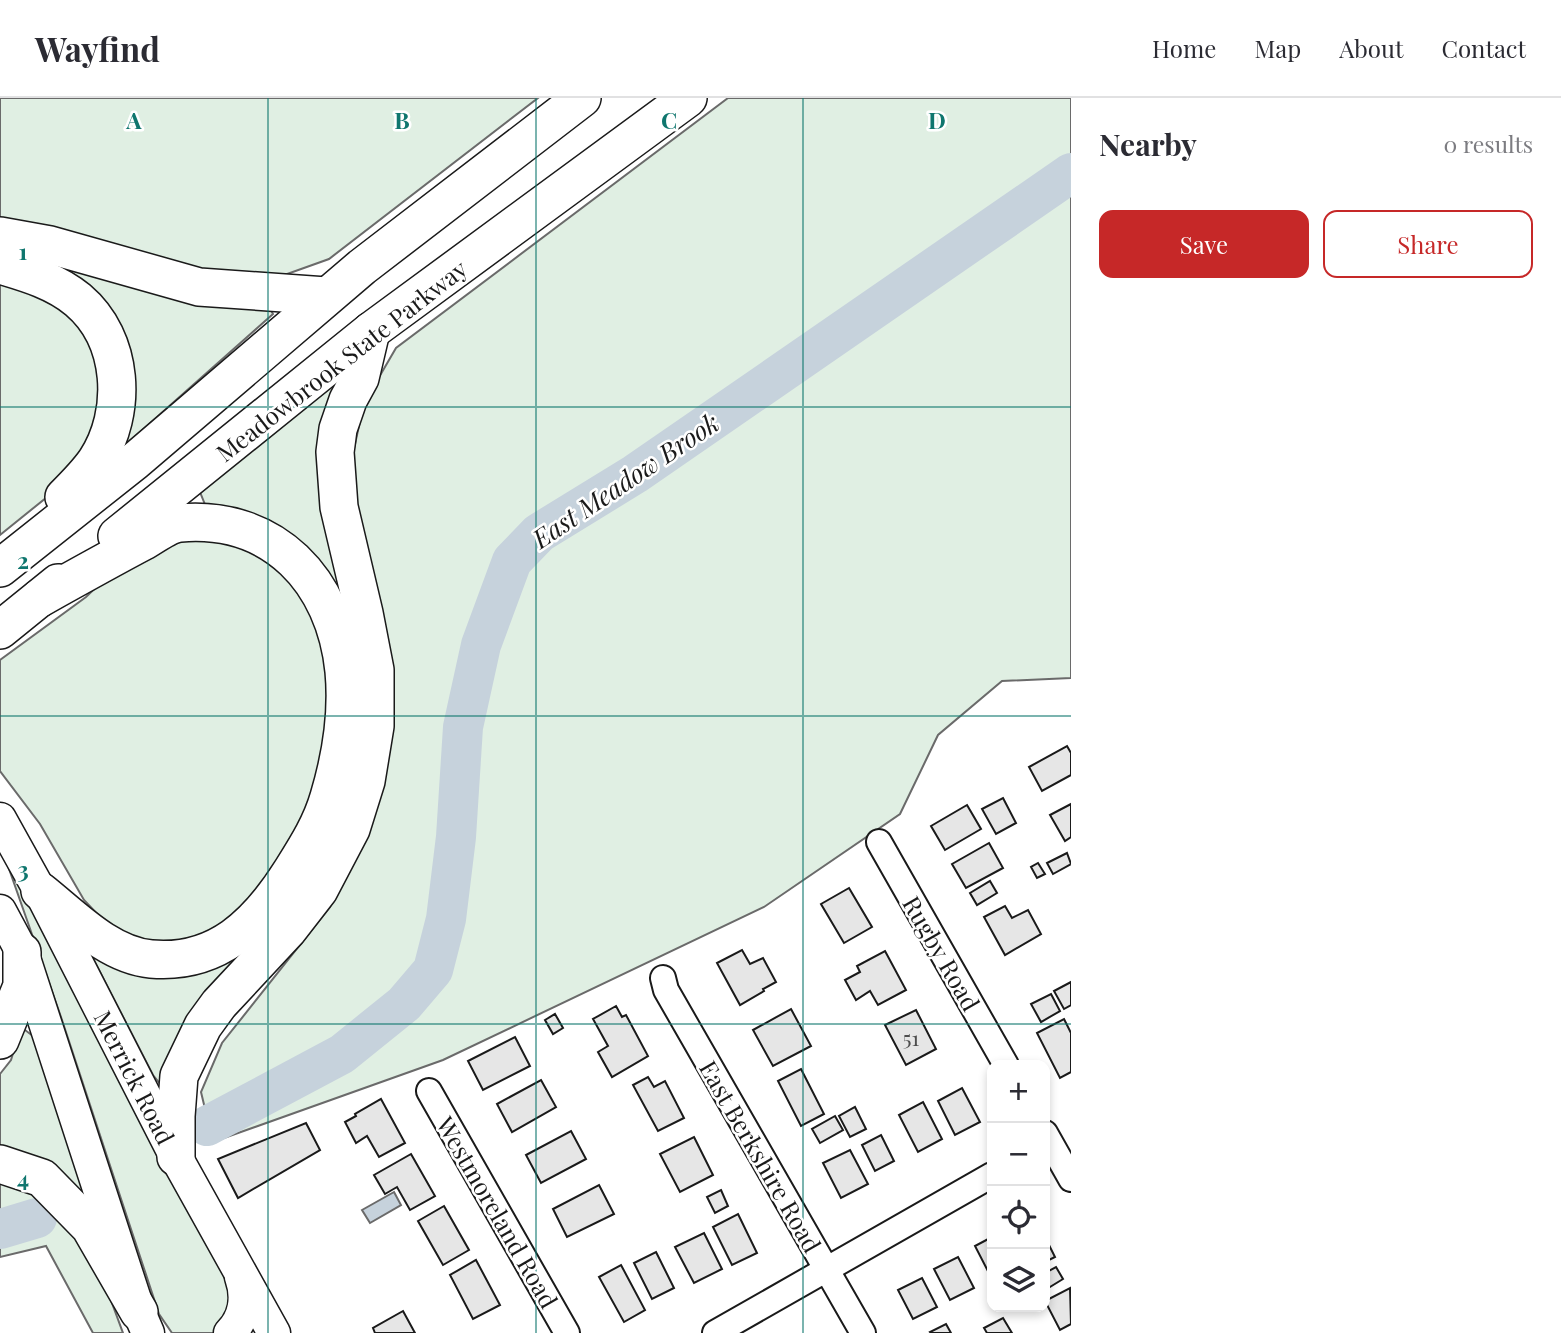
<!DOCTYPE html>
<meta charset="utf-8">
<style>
:root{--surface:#fff;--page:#f2f2f3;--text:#2b2b33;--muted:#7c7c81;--line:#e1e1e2;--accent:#c62828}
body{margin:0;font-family:"Playfair Display",serif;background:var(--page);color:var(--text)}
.controls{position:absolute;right:21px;bottom:21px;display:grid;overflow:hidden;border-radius:14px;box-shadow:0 4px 10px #0003}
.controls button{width:63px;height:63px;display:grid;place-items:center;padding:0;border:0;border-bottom:2px solid var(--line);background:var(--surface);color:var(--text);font:35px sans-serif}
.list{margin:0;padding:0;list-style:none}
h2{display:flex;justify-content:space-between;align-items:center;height:91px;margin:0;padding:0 28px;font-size:30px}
h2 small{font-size:23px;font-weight:400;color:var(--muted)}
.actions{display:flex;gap:14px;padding:21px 28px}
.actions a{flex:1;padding:16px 0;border:2px solid var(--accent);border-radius:14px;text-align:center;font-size:24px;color:var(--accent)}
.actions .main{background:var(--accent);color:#fff}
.icon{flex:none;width:38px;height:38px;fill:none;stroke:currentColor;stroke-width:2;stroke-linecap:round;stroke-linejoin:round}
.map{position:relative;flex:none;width:1071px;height:1235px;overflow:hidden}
header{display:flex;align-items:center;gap:42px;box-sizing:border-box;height:98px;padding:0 35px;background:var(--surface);border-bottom:2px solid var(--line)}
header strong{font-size:33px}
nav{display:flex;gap:38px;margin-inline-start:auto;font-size:24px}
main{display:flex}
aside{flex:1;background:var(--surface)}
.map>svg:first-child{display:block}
.green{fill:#e0efe3;stroke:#6a6a6a;stroke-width:2}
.water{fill:#c6d2dc;stroke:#6a6a6a;stroke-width:2}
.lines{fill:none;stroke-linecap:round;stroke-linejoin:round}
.river{stroke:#c6d2dc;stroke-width:40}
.building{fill:#e6e6e6;stroke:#1a1a1a;stroke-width:2}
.minor-casing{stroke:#1a1a1a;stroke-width:28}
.major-casing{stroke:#1a1a1a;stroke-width:35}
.highway-casing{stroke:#1a1a1a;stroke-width:40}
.minor{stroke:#fff;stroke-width:24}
.major{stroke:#fff;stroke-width:32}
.highway{stroke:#fff;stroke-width:37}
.grid{fill:none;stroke:#0f766e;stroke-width:2;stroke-opacity:0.55}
.labels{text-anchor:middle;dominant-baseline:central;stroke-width:5;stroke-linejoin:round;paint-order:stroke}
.number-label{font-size:21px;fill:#4d4d4d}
.street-label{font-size:24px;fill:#1a1a1a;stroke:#fff}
.water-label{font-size:26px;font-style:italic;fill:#1a1a1a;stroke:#fff}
.grid-label{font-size:23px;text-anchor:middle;font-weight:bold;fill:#0f766e;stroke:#fff;stroke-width:5;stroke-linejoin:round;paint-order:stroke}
</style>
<header>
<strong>Wayfind</strong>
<nav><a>Home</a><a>Map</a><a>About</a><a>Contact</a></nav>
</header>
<main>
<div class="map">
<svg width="1071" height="1235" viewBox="0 0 1071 1235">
<rect width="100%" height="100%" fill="#fff"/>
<g class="green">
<path d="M0 0H538L329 161 276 180 219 179 0 125Z"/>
<path d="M728 0H1071V580L1002 583 938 637 900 716 764 809 443 962 213 1044 201 994 222 945 330 809 372 714 348 378 364 305 396 250Z"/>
<path d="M18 158 266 203 273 216 104 366 131 281Z"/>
<path d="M0 179 89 225 108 318 57 391 0 437Z"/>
<path d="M346 271 352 279 333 318 325 368 329 404 363 551 369 605 360 670 345 723 310 793 232 879 192 931 165 992 153 977 79 833 104 852 143 869 181 871 217 860 257 835 300 789 336 720 351 672 358 609 352 551 335 493 301 451 256 422 206 409 200 394Z"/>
<path d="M216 434 282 458 323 515 333 652 273 786 209 843 162 850 119 839 84 802 40 726 0 673V562L86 499 134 453Z"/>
<path d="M13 765 231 1191 234 1204 221 1235H172L159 1216 61 919 8 768Z"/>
<path d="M21 929 33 938 96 1125 0 1056V976L11 962Z"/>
<path d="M0 1085 34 1089 98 1167 123 1235H93L46 1148 0 1159Z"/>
</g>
<path class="water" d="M394 1094 401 1107 370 1125 362 1112Z"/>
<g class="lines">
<g class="river">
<path d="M207 1028 342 956 404 906 433 872 446 821 456 739 463 629 481 547 512 463 539 435 635 376 1071 75"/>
<path d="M0 1131 37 1120"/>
</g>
</g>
<g class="building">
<path d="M1067 648 1071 655V677L1042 693 1029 669Z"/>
<path d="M1003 700 1016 725 996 736 982 711Z"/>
<path d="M1071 706V739L1065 743 1050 717Z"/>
<path d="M967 707 981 731 945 752 931 728Z"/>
<path d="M989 745 1003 770 966 790 952 766Z"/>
<path d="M1067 755 1071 766 1053 776 1047 765Z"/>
<path d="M1038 765 1045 776 1037 780 1031 769Z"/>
<path d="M990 783 997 795 977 807 970 795Z"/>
<path d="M849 790 872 829 844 845 821 806Z"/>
<path d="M1005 808 1012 820 1028 812 1041 836 1005 857 984 819Z"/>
<path d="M742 852 750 866 763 860 776 884 763 891 764 893 740 907 717 865Z"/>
<path d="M885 853 906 892 878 907 870 893 856 902 845 882 860 874 857 868Z"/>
<path d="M1071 884V907L1064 911 1054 893Z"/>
<path d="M1051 896 1060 913 1041 924 1031 906Z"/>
<path d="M616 908 622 919 626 917 648 958 612 979 598 954 608 948 593 921Z"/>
<path d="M791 911 811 948 773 968 753 932Z"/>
<path d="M916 912 936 951 906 967 885 927Z"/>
<path d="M555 916 563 930 553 936 545 922Z"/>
<path d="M1064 921 1071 935V974L1060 980 1037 935Z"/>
<path d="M515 939 530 968 483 992 468 963Z"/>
<path d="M801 971 824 1016 801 1028 778 983Z"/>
<path d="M648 979 654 989 665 983 684 1020 658 1033 633 987Z"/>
<path d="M541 982 556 1009 512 1034 497 1006Z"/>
<path d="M962 990 980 1024 955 1037 938 1003Z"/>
<path d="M381 1001 405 1045 379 1059 367 1038 356 1045 345 1024 356 1018 355 1016Z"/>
<path d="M923 1004 942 1041 918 1054 899 1017Z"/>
<path d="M855 1009 866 1031 850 1039 839 1018Z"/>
<path d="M835 1018 843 1032 820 1045 812 1031Z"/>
<path d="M306 1025 320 1052 238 1100 218 1061Z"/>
<path d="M571 1033 586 1061 541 1085 526 1057Z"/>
<path d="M881 1037 894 1063 875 1073 862 1047Z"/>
<path d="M694 1039 713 1077 680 1094 660 1056Z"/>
<path d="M850 1052 868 1086 841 1100 823 1065Z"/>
<path d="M411 1056 435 1098 410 1112 397 1089 385 1096 374 1077Z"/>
<path d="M599 1087 614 1116 567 1139 553 1111Z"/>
<path d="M721 1092 728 1108 715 1115 707 1099Z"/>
<path d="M444 1108 469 1152 443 1167 418 1123Z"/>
<path d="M738 1116 757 1155 732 1167 713 1129Z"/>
<path d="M704 1135 722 1171 694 1185 675 1149Z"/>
<path d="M992 1139V1178L991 1179 975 1148Z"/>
<path d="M1045 1139 1055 1159 1045 1164Z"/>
<path d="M656 1154 674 1190 652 1201 634 1165Z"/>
<path d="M958 1159 974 1190 950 1202 934 1171Z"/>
<path d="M476 1162 500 1207 473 1221 450 1177Z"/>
<path d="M621 1167 645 1212 624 1224 599 1179Z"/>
<path d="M1056 1169 1063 1181 1045 1192V1175Z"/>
<path d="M922 1180 937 1209 913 1221 898 1192Z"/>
<path d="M1070 1190 1071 1226 1060 1232 1045 1203Z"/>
<path d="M403 1213 415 1235H375L373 1230Z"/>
<path d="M1003 1220 1012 1235H987L984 1230Z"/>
<path d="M946 1226 951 1235H931L930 1234Z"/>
</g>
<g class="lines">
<defs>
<g id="minor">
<path d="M879 744 1006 967"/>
<path d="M663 880 666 892 863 1235"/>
<path d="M429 993 567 1235"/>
<path d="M1045 1035 1071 1081"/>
<path d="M715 1235 992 1077"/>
</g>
<g id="major">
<path d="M0 721 40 793 176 1059 274 1235"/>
<path d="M0 813 22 854 139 1214 148 1235"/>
<path d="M230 1235C245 1220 248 1199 241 1179"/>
</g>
<g id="highway">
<path d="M0 138 50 147 199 189 326 198"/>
<path d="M0 167C27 175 55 183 78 202 124 241 128 314 96 363 87 376 75 388 64 399"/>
<path d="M117 438 371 233 688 0"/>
<path d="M0 470 135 363 362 169 582 0"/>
<path d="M0 532 58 485"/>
<path d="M40 793C73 819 108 857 151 861 217 867 258 826 291 774 306 750 321 727 329 699 341 659 348 615 344 573 335 483 274 417 180 425 168 426 153 438 142 444 108 462 74 481 40 500"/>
<path d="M0 942 22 888V854"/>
<path d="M176 1059V1018L179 978 203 928 219 906 288 832 319 792 351 731 366 683 375 628V572L364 515 339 409 335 354 338 331 348 302 360 280 371 233"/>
<path d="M0 1066 42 1080 90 1129 139 1214"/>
</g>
</defs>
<use href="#minor" class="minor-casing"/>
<use href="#major" class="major-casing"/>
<use href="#highway" class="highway-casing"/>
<use href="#minor" class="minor"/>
<use href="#major" class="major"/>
<use href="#highway" class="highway"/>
</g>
<path class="grid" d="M268 0V1235M536 0V1235M803 0V1235M0 309H1071M0 618H1071M0 926H1071"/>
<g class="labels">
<g class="number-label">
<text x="911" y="939">51</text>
</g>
<g class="street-label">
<text transform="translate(341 262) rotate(-38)">Meadowbrook State Parkway</text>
<text transform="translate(942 855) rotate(60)">Rugby Road</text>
<text transform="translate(135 979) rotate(63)">Merrick Road</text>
<text transform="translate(761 1058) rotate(60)">East Berkshire Road</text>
<text transform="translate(498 1114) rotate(60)">Westmoreland Road</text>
</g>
<g class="water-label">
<text transform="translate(625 382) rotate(-34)">East Meadow Brook</text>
</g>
</g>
<g class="grid-label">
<text x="134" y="31">A</text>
<text x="402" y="31">B</text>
<text x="669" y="31">C</text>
<text x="937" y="31">D</text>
<text x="23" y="162">1</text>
<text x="23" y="471">2</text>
<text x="23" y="780">3</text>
<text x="23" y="1089">4</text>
</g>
</svg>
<div class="controls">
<button>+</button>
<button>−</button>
<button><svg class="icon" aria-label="locate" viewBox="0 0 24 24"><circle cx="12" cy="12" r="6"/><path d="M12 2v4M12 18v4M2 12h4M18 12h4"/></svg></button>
<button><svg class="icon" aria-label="layers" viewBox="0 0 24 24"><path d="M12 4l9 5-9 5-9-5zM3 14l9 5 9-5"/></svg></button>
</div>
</div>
<aside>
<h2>Nearby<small>0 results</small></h2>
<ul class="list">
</ul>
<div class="actions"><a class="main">Save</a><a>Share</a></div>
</aside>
</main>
